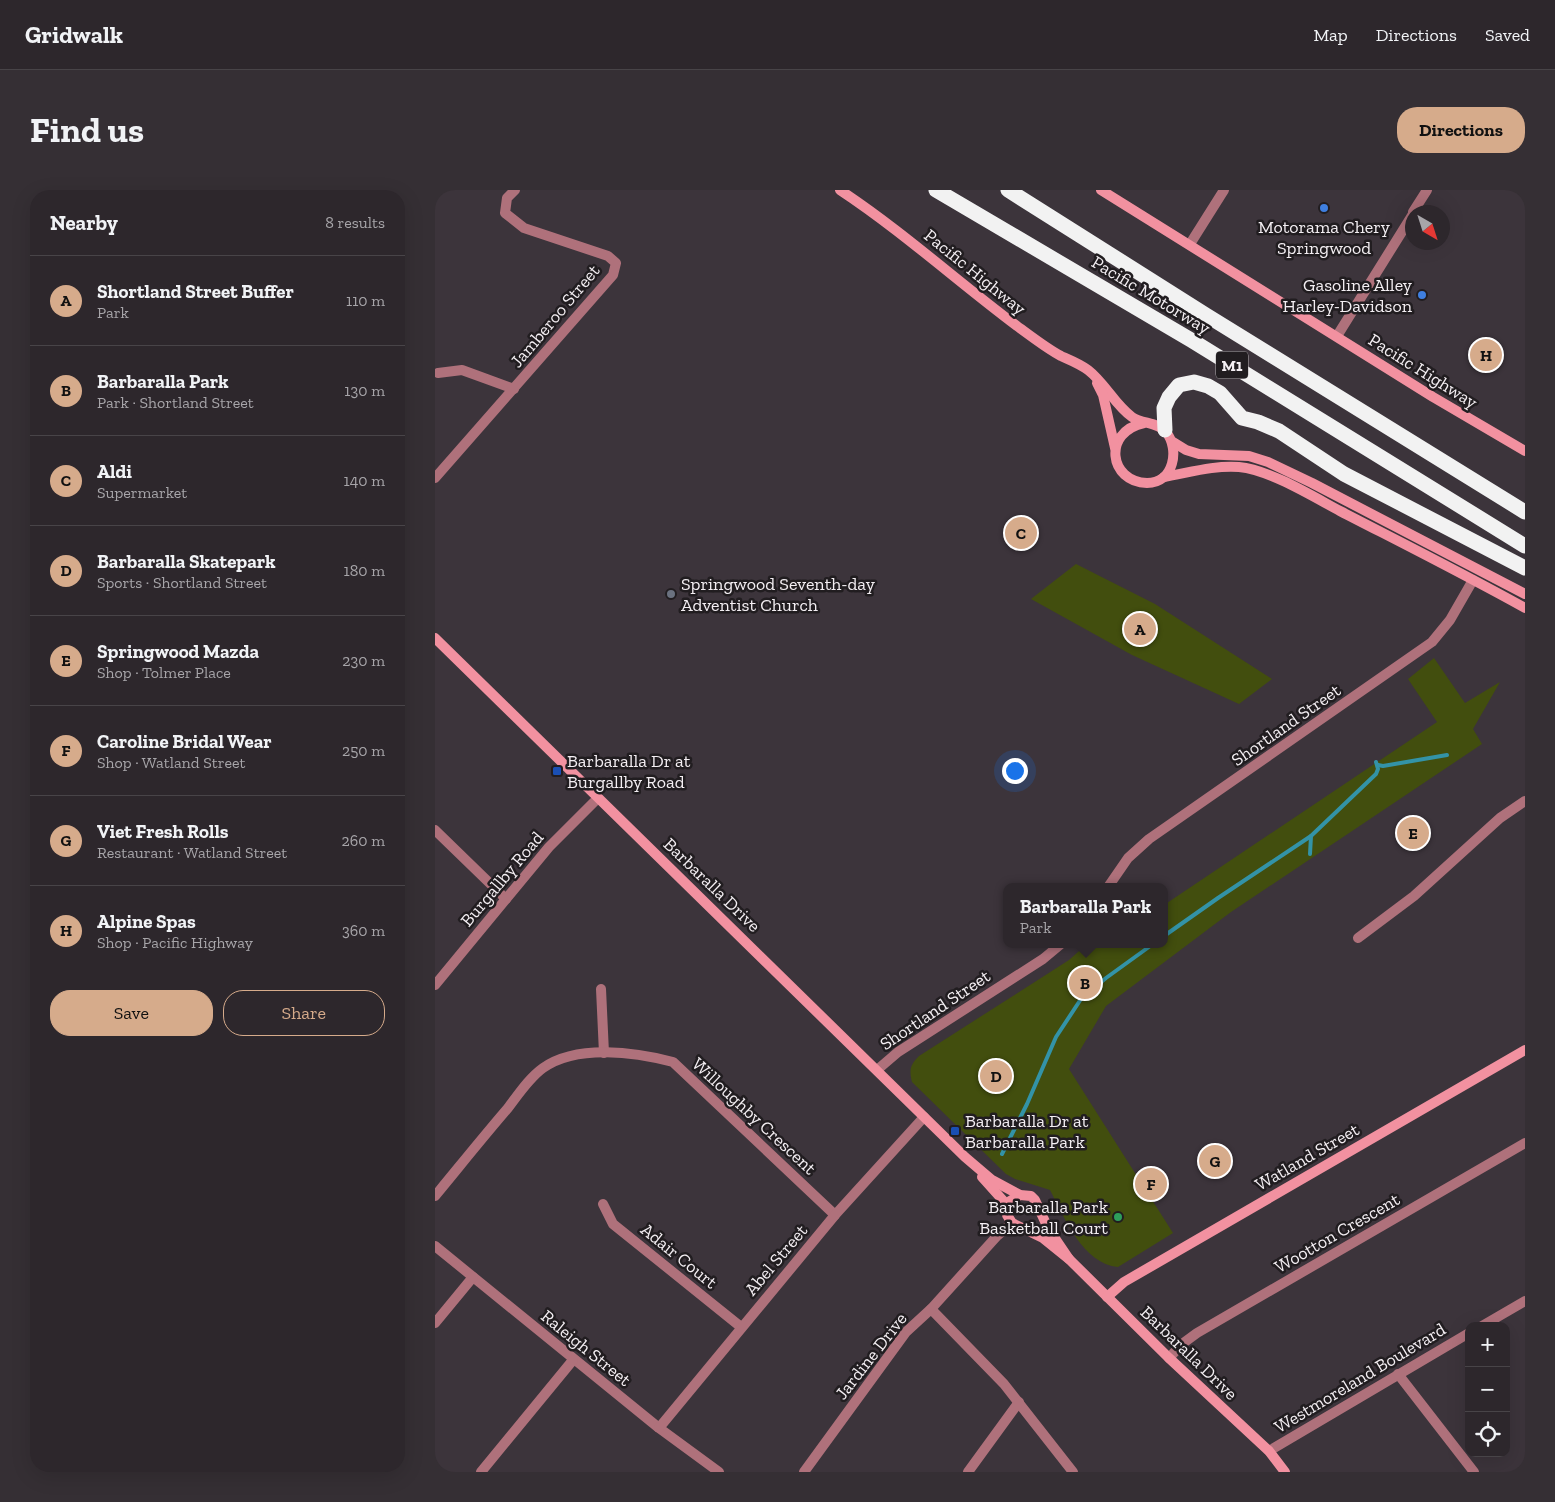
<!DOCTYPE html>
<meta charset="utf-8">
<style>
:root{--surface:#2d272c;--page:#352f34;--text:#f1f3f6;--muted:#a7a5a9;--line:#484448;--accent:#d6ab8b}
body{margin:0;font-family:"Zilla Slab",serif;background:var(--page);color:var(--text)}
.controls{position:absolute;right:15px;bottom:15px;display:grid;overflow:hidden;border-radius:10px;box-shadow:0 5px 20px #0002}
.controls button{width:45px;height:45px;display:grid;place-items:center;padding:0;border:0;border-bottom:1px solid var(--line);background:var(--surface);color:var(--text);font:25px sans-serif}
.compass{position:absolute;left:970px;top:15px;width:45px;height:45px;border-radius:50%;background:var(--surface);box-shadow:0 5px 20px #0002;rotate:141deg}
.you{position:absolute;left:579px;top:580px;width:18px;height:18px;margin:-12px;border:4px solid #fff;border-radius:50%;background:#1a73e8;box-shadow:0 0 0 8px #1a73e833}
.badge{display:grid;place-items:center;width:32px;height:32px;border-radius:50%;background:var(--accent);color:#111;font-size:16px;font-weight:700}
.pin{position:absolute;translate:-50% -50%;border:2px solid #fff;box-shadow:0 1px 5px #0006}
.popup{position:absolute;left:568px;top:693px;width:165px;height:65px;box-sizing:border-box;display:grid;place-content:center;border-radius:10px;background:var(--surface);filter:drop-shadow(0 1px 4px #0005);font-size:16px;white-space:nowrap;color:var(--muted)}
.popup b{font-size:19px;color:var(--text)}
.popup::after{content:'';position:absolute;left:50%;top:100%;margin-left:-10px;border:10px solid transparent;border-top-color:var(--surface)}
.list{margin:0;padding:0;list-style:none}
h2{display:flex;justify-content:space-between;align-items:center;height:65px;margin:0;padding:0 20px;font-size:21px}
h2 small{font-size:16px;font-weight:400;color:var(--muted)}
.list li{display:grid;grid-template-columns:32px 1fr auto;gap:15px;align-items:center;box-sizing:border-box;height:90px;padding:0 20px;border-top:1px solid var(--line)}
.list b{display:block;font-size:19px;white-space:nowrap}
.list p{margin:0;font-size:16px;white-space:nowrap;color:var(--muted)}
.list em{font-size:16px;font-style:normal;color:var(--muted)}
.actions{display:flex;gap:10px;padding:15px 20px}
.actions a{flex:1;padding:11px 0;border:1px solid var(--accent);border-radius:20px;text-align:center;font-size:18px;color:var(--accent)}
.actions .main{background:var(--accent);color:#111}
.icon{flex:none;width:28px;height:28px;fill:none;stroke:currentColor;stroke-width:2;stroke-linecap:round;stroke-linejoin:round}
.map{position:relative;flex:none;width:1090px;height:1282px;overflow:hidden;border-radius:20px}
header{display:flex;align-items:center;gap:30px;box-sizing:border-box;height:70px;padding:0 25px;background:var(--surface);border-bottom:1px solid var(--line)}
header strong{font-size:24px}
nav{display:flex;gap:28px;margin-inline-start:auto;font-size:18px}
.intro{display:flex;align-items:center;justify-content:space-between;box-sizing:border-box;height:120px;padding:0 30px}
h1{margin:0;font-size:35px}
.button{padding:12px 22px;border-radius:20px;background:var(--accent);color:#111;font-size:18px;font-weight:700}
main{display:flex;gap:30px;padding:0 30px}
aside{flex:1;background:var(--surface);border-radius:20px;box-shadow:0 5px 20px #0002}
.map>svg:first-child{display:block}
.green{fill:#424e0e}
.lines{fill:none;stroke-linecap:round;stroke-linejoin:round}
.stream{stroke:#3393a7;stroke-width:4}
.street{stroke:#af717b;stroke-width:10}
.secondary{stroke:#f291a0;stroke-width:10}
.highway{stroke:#f2f2f2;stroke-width:15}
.shop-dot{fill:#3f7fe0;stroke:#211d20;stroke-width:2}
.worship-dot{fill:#6b7280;stroke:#211d20;stroke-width:2}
.transit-dot{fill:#1a4fb4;stroke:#211d20;stroke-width:2}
.leisure-dot{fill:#2e9e5b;stroke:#211d20;stroke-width:2}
.labels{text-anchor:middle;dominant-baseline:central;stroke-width:5;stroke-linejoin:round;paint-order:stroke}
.shield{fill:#211d20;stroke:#b5b0b4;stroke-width:1}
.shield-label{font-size:16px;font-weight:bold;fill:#f4eff3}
.poi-label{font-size:18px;fill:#f4eff3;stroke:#211d20;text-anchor:start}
.street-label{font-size:18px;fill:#f4eff3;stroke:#211d20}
</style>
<header>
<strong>Gridwalk</strong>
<nav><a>Map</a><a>Directions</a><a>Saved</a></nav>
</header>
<div class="intro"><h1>Find us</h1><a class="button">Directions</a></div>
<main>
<aside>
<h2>Nearby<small>8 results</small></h2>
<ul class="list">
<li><span class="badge">A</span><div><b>Shortland Street Buffer</b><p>Park</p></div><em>110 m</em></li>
<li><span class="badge">B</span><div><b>Barbaralla Park</b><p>Park · Shortland Street</p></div><em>130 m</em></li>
<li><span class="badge">C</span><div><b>Aldi</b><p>Supermarket</p></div><em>140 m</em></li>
<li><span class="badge">D</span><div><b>Barbaralla Skatepark</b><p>Sports · Shortland Street</p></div><em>180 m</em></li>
<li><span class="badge">E</span><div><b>Springwood Mazda</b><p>Shop · Tolmer Place</p></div><em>230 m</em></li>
<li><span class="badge">F</span><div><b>Caroline Bridal Wear</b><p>Shop · Watland Street</p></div><em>250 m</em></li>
<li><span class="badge">G</span><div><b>Viet Fresh Rolls</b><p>Restaurant · Watland Street</p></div><em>260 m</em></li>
<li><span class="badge">H</span><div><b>Alpine Spas</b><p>Shop · Pacific Highway</p></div><em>360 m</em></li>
</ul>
<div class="actions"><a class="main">Save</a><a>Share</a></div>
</aside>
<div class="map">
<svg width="1090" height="1282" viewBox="0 0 1090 1282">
<rect width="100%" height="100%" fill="#3c343b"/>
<g class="green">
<path d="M641 374 720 414 837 489 804 514 697 465 596 409Z"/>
<path d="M999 468 1030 513 1065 492 1038 539 1047 554 796 722 671 816 634 879 738 1043 683 1077C648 1074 629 1027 615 1000L580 989 571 984 477 892C474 880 475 875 484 866L634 770 652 754H729V715L1002 532 973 489Z"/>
</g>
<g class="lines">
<g class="stream">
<path d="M943 575 948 576 1012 565"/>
<path d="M875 664 876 646"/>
<path d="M729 746 783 708 876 646 941 584 943 579 941 572"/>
<path d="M567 964 592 914 621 847 646 809 671 788 718 754"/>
</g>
<g class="street">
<path d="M978 22 992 0"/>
<path d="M755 54 789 0"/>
<path d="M902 146 978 24"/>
<path d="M3 183 27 180 79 199"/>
<path d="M0 288 178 85 181 73 173 66 89 38 70 23 72 8 80 0"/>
<path d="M0 640 71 709"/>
<path d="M673 697 693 668 714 649 997 452 1015 430 1038 390"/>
<path d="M923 748 979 706 1065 628 1090 611"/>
<path d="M0 795 114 657 163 608"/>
<path d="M166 799 169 863"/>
<path d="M442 880 463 862 608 769 626 754"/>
<path d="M0 1006C24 977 48 947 73 918 83 905 94 888 108 878 142 854 200 862 238 872L400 1025"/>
<path d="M168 1014 178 1034 306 1137"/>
<path d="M0 1056 224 1238 284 1282"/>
<path d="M496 1119 569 1194 638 1282"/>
<path d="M0 1133 38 1087"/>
<path d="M1047 1136 1090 1111"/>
<path d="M734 1168 747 1154 762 1143 1090 953"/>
<path d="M963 1184 1039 1282"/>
<path d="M224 1238 400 1025 489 927"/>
<path d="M834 1261 1034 1143"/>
<path d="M46 1282 138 1170"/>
<path d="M369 1282 471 1142 496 1119 562 1046 577 1033"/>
<path d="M533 1282 584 1212"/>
</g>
<g class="secondary">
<path d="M405 0C467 41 522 91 582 136 596 146 611 158 626 166 635 170 645 174 653 180 670 193 680 215 697 227 707 234 723 232 731 242 745 259 739 293 712 293 674 292 667 242 709 233"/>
<path d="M666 0 998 207 1090 261"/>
<path d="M662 193 668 205 680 258"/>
<path d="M738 252 751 260 764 264 814 266 833 272 877 293 1090 404"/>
<path d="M729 287C753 283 779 275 804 277 835 280 877 306 905 321 967 353 1029 384 1090 418"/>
<path d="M0 448 530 967 557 990 585 1005 596 1006 600 1010 613 1038 634 1069"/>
<path d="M547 987 573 1016"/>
<path d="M585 1005 575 1011 573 1016 572 1025 577 1033 608 1048 634 1069 734 1168 834 1261 850 1282"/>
<path d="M672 1107 689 1092 1090 860"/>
</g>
<g class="highway">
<path d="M501 0 756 150 1090 356"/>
<path d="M573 0 771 125 1090 322"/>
<path d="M730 240 729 218 734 207 744 195 759 192 773 196 785 203 807 228 823 232 844 241 909 284 1090 378"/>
</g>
</g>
<g class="shop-dot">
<circle cx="889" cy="18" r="5"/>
<circle cx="987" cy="105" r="5"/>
</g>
<circle class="worship-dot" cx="236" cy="404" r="5"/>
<g class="transit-dot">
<rect x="117" y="576" width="10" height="10" rx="2.5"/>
<rect x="515" y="936" width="10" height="10" rx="2.5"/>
</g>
<circle class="leisure-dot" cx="683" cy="1027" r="5"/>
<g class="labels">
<rect class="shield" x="781" y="161.5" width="32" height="27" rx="4"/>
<g class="shield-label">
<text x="797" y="175">M1</text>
</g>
<g class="poi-label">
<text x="889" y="37" text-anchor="middle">Motorama Chery<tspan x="889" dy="21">Springwood</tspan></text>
<text x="977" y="95" text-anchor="end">Gasoline Alley<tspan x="977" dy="21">Harley-Davidson</tspan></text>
<text x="246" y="394">Springwood Seventh-day<tspan x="246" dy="21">Adventist Church</tspan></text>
<text x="132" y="571">Barbaralla Dr at<tspan x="132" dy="21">Burgallby Road</tspan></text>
<text x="530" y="931">Barbaralla Dr at<tspan x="530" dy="21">Barbaralla Park</tspan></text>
<text x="673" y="1017" text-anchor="end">Barbaralla Park<tspan x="673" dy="21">Basketball Court</tspan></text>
</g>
<g class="street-label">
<text transform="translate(540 82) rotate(39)">Pacific Highway</text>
<text transform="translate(716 105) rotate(31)">Pacific Motorway</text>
<text transform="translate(120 126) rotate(-50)">Jamberoo Street</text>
<text transform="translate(988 181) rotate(32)">Pacific Highway</text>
<text transform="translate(851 535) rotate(-35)">Shortland Street</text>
<text transform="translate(67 689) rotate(-50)">Burgallby Road</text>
<text transform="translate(277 695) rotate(44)">Barbaralla Drive</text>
<text transform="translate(500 820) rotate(-34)">Shortland Street</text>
<text transform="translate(319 926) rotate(43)">Willoughby Crescent</text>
<text transform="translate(872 967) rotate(-30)">Watland Street</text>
<text transform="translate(902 1043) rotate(-30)">Wootton Crescent</text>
<text transform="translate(244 1066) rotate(39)">Adair Court</text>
<text transform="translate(341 1070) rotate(-50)">Abel Street</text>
<text transform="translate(151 1158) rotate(39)">Raleigh Street</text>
<text transform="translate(754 1163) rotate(44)">Barbaralla Drive</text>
<text transform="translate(436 1166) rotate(-52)">Jardine Drive</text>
<text transform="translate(925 1188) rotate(-31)">Westmoreland Boulevard</text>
</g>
</g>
</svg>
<div class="controls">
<button>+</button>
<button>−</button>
<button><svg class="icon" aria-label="locate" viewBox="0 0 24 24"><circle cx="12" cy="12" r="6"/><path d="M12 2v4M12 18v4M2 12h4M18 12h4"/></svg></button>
</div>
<svg class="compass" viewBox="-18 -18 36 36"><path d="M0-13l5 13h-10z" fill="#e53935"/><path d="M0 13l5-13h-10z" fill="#a7a5a9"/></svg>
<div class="you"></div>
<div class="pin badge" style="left:705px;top:439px">A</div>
<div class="pin badge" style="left:650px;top:793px">B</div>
<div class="popup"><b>Barbaralla Park</b>Park</div>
<div class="pin badge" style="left:586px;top:343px">C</div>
<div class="pin badge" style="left:561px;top:886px">D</div>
<div class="pin badge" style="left:978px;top:643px">E</div>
<div class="pin badge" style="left:716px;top:994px">F</div>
<div class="pin badge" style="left:780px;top:971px">G</div>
<div class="pin badge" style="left:1051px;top:165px">H</div>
</div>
</main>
